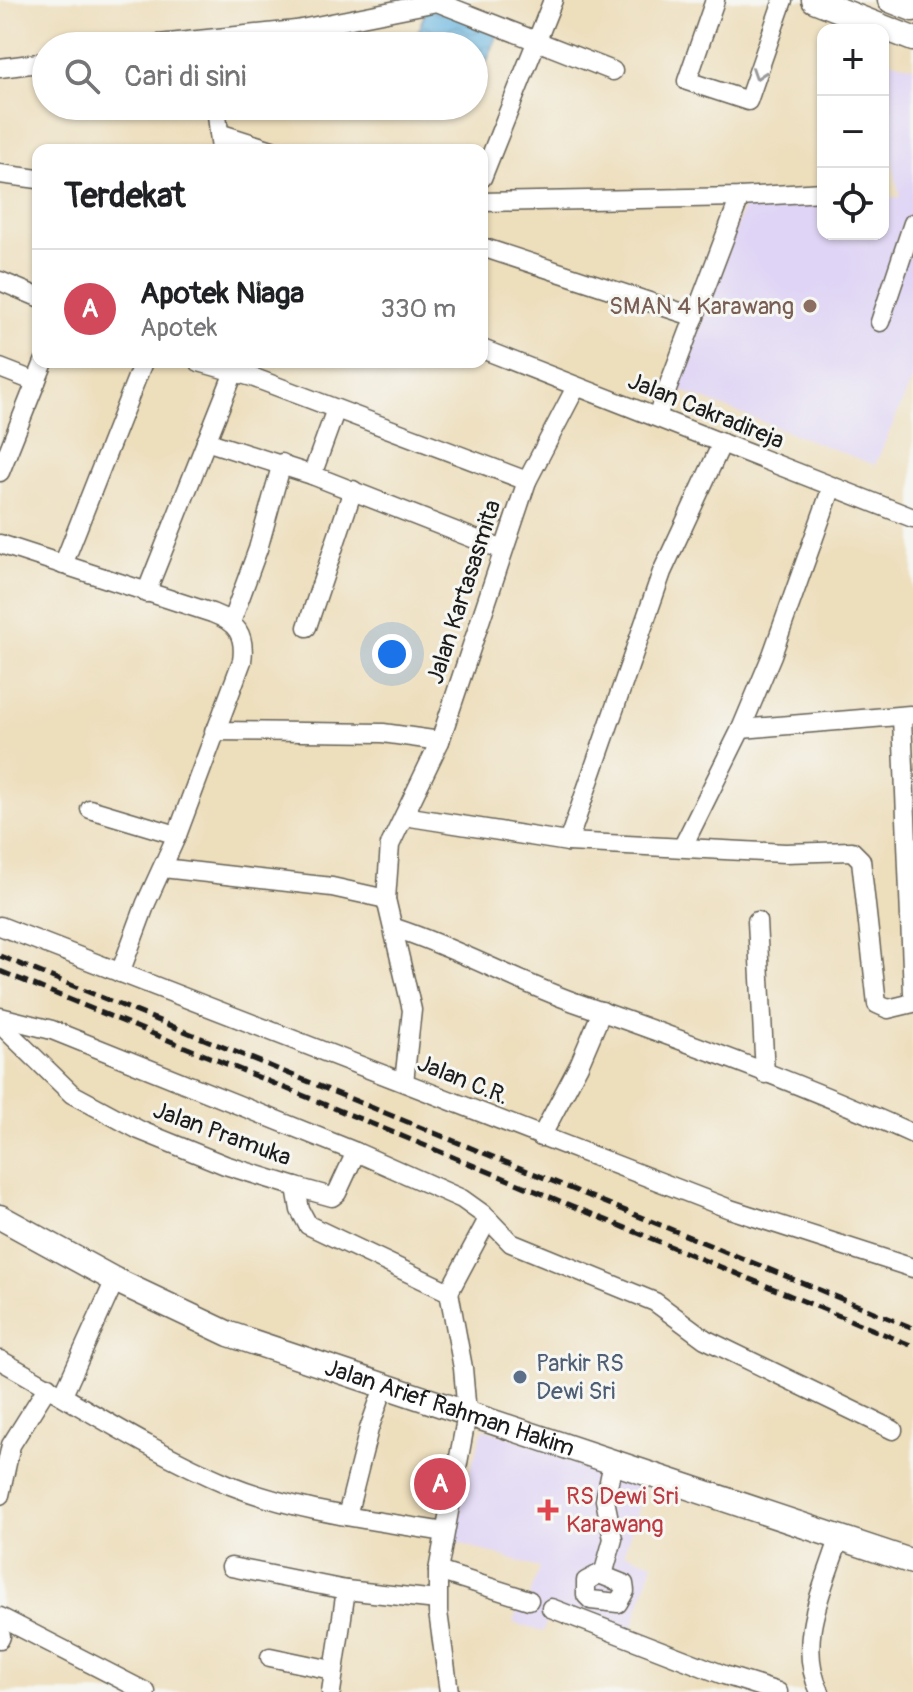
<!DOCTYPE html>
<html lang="id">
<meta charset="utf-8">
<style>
:root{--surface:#fff;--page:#f2f2f2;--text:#202124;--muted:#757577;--line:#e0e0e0;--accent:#d1495b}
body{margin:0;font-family:Pangolin,sans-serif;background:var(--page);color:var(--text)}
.controls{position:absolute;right:24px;top:24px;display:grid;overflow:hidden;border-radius:16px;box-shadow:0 2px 6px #0004}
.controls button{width:72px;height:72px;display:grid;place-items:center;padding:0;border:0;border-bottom:2px solid var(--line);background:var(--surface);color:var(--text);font:40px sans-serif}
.you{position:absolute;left:392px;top:654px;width:28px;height:28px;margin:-20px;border:6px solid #fff;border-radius:50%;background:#1a73e8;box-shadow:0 0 0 12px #1a73e833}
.badge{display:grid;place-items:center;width:52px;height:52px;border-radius:50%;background:var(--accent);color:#fff;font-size:26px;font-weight:700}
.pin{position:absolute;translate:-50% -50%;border:4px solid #fff;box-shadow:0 2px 8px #0006}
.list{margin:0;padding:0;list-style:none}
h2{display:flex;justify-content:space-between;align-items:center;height:104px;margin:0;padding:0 32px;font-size:34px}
h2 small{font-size:26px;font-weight:400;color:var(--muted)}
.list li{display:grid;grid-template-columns:52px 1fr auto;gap:24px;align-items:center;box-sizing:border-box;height:120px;padding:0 32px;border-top:2px solid var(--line)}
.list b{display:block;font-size:30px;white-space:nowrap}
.list p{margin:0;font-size:26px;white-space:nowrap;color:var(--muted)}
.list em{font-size:26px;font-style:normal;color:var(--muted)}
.icon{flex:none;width:44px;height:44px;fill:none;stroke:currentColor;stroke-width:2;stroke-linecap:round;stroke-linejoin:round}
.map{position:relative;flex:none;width:913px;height:1692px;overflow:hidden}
.search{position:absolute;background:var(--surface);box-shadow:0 2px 6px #0004;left:32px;top:32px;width:456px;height:88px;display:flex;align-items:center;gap:20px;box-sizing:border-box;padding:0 28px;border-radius:44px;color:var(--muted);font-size:30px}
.panel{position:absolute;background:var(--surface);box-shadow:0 2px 6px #0004;left:32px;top:144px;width:456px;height:224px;border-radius:16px}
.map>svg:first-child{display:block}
.built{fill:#dfd4f5}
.water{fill:url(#water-waves);stroke:#40687e;stroke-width:2}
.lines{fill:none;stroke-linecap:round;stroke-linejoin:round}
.minor-casing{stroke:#656054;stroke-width:21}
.major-casing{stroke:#656054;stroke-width:27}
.minor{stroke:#fff;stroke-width:18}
.major{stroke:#fff;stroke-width:24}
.rail{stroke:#1c1c1c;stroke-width:5;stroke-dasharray:12 6;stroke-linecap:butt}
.oneway{stroke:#999}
.education-dot{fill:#8d6e63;stroke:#f6f6f2;stroke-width:3}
.service-dot{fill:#5c6f8a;stroke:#f6f6f2;stroke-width:3}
.health-dot{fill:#e0444e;stroke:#f6f6f2;stroke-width:3}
.labels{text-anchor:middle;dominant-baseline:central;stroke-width:6;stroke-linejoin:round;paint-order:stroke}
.education-label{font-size:24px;fill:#785e54;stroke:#f6f6f2;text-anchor:end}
.street-label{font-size:24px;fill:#1c1c1c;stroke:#f6f6f2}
.service-label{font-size:24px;fill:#4e5e75;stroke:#f6f6f2;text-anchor:start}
.health-label{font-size:24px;fill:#be3a42;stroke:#f6f6f2;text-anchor:start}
</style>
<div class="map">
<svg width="913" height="1692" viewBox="0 0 913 1692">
<defs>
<pattern id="water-waves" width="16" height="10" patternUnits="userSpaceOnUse" patternTransform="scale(2)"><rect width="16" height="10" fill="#65b3df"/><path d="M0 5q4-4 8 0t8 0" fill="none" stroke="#5799bf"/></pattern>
</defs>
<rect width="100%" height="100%" fill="#f6f6f2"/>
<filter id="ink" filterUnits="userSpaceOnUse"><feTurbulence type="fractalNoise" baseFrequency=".0125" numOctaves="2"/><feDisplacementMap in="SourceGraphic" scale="16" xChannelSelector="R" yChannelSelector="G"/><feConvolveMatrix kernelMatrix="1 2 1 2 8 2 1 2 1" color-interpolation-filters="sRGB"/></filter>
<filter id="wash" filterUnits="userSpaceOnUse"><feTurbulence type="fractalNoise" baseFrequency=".006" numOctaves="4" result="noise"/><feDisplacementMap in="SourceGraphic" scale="32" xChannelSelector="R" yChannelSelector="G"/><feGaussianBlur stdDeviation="1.8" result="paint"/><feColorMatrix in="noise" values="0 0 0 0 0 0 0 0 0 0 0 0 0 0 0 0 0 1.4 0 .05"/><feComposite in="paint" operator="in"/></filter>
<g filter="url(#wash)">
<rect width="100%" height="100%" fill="#eddebc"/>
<g class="built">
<path d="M883 58 913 67V378L875 465 677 389 744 205 823 201V234H883V198L900 197 883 120Z"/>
<path d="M483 1429 647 1480 624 1553 653 1563 630 1635 550 1611 543 1632 513 1623 521 1600 528 1601 539 1568 449 1540Z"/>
</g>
<path class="water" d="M428 5 498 33 482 73 474 69V46H423L414 42Z"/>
</g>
<g filter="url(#ink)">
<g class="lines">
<defs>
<g id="minor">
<path d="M715 0 687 81 748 101 783 0"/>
<path d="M139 46 296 30 437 2 613 71"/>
<path d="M0 68 46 62"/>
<path d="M216 106 221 150"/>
<path d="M219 133 272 150"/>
<path d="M0 174 38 179"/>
<path d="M482 178 553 0"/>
<path d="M482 202 740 197 823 192"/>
<path d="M482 247 695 317"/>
<path d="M0 281 38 297"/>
<path d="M880 322 913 223"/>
<path d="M482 349 913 518"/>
<path d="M199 362 252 377 527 481"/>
<path d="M0 368 36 382"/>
<path d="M657 416 740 197"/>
<path d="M206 441 312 475 336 409"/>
<path d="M0 472 44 362"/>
<path d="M312 475 503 550"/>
<path d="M0 544 212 613C236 622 246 634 242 661L177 835 146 903 120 973"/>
<path d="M63 565 143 362"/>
<path d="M146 593 238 362"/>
<path d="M232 620 258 549 282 463"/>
<path d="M307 627 353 490"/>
<path d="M902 717 913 993"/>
<path d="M741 729 910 715"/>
<path d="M214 731 383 733 440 741"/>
<path d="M90 809 177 835"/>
<path d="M404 816 568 842 785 853 852 851 861 860 877 1004 888 1009 913 1003"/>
<path d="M568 842 662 572 722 443"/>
<path d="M683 846 741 729 772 655 832 487"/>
<path d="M163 868 332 887 386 899"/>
<path d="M757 921 765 1074"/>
<path d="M0 926 730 1209 913 1268"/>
<path d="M395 928C457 948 513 980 574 1002 686 1041 805 1085 913 1134"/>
<path d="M0 1017 52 1030 356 1152"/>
<path d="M0 1024 72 1094 139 1130 225 1165 296 1187 300 1210 308 1225 449 1292 463 1368 467 1414 438 1571V1612L449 1692"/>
<path d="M404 1082 412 1010 386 899 390 845 440 741 527 481 576 387"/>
<path d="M541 1137 579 1065 602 1011"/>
<path d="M296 1187 332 1197 337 1193 356 1152 462 1199 483 1214 511 1243 655 1302 705 1339 893 1430"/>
<path d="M449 1292 488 1219"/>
<path d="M0 1360C76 1402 149 1451 230 1485 297 1512 373 1520 444 1532"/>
<path d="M63 1395 115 1280"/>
<path d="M0 1495 11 1445 48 1386"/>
<path d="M347 1516 369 1429 384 1387"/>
<path d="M231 1567 346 1590 437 1600"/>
<path d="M438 1571 529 1600"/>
<path d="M599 1574 624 1584 625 1591 618 1603 591 1600 586 1595V1581Z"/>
<path d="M603 1575 613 1539 605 1500 613 1463"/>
<path d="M551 1608 724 1675 778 1692"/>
<path d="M0 1617 146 1692"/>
<path d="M0 1639 1 1636"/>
<path d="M270 1657 332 1670"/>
<path d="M331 1692 346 1590"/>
<path d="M820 1692C795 1641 824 1587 840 1536"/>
</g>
<g id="major">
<path d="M814 0 913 39"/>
<path d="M890 0 913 9"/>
<path id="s1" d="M0 1217 115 1280 229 1334 913 1562"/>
</g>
</defs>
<use href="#minor" class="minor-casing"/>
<use href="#major" class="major-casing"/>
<use href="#minor" class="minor"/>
<use href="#major" class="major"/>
<g class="rail">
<path d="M0 956 913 1328"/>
<path d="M0 971 913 1346"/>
</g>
</g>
<defs><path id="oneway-chevron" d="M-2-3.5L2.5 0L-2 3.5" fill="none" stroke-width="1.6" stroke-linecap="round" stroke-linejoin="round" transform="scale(2)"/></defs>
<use class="oneway" href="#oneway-chevron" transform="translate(758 74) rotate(109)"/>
</g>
<circle class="education-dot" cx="810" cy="306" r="8"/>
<circle class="service-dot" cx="520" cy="1377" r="8"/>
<path class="health-dot" d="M544 1498h8v8h8v8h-8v8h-8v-8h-8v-8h8z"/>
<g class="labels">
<g class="education-label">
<text x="794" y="306">SMAN 4 Karawang</text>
</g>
<g class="street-label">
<text transform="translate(706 411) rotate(22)">Jalan Cakradireja</text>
<text transform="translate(464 592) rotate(-72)">Jalan Kartasasmita</text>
<text transform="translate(463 1080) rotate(22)">Jalan C.R.</text>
<text transform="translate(222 1134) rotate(20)">Jalan Pramuka</text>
<text stroke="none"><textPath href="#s1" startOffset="490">Jalan Arief Rahman Hakim</textPath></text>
</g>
<g class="service-label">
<text x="536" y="1363">Parkir RS<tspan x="536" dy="28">Dewi Sri</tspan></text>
</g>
<g class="health-label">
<text x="566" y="1496">RS Dewi Sri<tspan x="566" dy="28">Karawang</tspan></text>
</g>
</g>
</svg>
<div class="controls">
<button>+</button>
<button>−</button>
<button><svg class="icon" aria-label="locate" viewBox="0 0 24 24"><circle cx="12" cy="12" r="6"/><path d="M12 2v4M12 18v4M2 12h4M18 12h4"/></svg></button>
</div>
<div class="you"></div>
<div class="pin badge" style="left:440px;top:1484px">A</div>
<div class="search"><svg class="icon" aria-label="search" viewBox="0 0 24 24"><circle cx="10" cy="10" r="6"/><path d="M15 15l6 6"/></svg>Cari di sini</div>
<section class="panel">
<h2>Terdekat<small></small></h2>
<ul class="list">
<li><span class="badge">A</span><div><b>Apotek Niaga</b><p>Apotek</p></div><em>330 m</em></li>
</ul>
</section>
</div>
